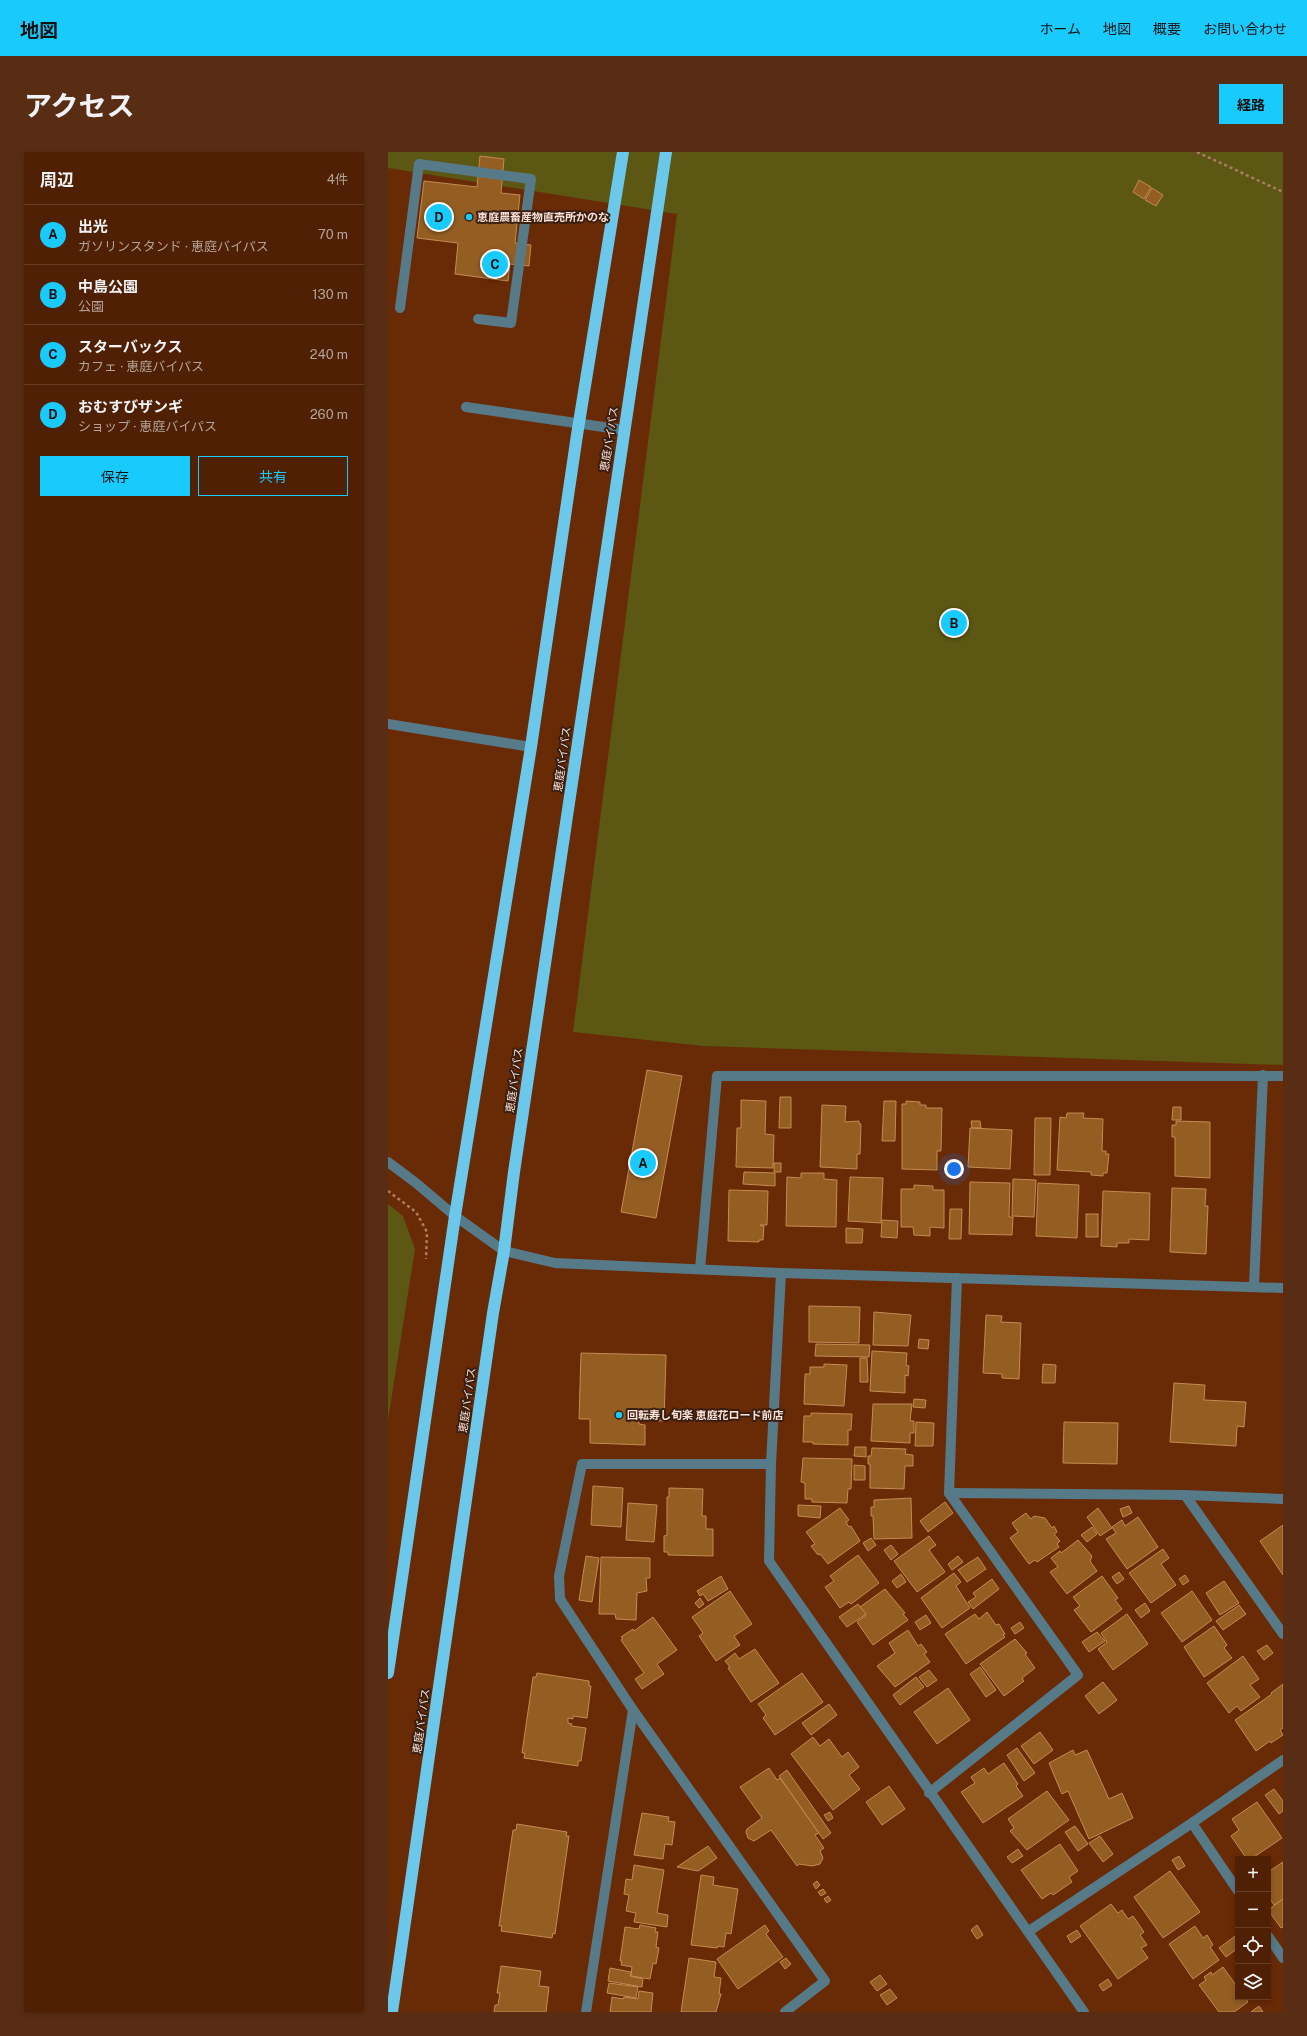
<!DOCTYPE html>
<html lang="ja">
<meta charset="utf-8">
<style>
:root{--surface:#4f2004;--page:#592d13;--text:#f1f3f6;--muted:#b3a39a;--line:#663e26;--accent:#19cafc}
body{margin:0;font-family:"Public Sans","Noto Sans JP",sans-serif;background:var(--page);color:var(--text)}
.controls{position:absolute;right:12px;bottom:12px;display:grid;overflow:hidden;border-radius:0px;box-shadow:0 2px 6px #0003}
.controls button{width:36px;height:36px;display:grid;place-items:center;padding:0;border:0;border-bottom:1px solid var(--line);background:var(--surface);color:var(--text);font:20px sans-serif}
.you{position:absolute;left:566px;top:1017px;width:14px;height:14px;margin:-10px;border:3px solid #fff;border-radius:50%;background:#1a73e8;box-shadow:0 0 0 6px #1a73e833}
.badge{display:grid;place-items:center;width:26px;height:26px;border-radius:50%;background:var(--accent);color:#111;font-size:13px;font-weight:700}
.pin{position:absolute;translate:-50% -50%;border:2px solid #fff;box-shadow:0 1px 4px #0006}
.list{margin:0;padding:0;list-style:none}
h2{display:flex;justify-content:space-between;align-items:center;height:52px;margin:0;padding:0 16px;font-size:17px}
h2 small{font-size:13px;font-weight:400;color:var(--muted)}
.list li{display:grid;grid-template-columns:26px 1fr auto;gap:12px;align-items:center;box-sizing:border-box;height:60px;padding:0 16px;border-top:1px solid var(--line)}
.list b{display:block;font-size:15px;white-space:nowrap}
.list p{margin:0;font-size:13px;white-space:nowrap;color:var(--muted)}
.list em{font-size:13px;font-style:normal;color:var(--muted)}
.actions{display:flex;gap:8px;padding:12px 16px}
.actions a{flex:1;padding:9px 0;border:1px solid var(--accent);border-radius:0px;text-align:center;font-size:14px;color:var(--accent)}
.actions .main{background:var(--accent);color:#111}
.icon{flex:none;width:22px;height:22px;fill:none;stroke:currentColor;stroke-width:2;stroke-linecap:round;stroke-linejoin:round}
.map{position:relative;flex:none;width:895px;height:1860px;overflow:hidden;border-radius:0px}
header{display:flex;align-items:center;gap:24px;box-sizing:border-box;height:56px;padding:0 20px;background:var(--accent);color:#111}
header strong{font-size:19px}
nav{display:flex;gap:22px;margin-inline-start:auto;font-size:14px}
.intro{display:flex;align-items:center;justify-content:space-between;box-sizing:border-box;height:96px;padding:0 24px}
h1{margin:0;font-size:28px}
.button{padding:10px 18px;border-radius:0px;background:var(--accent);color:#111;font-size:14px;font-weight:700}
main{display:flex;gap:24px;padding:0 24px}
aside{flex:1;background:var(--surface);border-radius:0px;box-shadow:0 2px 6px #0003}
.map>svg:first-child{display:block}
.green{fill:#5c5712}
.building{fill:#945e23;stroke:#c48b52}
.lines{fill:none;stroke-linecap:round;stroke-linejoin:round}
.path{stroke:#ab7e66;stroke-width:2.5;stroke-dasharray:3 3;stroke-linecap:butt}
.minor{stroke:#577a88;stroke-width:10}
.highway{stroke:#6bc8eb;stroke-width:12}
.poi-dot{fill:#19cafc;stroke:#3a1e10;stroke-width:1.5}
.labels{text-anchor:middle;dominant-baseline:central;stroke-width:4;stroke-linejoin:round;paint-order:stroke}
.poi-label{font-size:11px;font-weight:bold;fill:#f9e1d7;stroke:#3a1e10;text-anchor:start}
.street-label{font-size:11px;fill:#f9e1d7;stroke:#3a1e10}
</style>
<header>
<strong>地図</strong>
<nav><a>ホーム</a><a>地図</a><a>概要</a><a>お問い合わせ</a></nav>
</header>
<div class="intro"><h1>アクセス</h1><a class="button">経路</a></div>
<main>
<aside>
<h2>周辺<small>4件</small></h2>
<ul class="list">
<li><span class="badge">A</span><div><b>出光</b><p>ガソリンスタンド · 恵庭バイパス</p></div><em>70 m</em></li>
<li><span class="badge">B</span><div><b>中島公園</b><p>公園</p></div><em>130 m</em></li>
<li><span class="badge">C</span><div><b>スターバックス</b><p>カフェ · 恵庭バイパス</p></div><em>240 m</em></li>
<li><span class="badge">D</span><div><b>おむすびザンギ</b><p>ショップ · 恵庭バイパス</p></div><em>260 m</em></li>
</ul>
<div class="actions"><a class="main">保存</a><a>共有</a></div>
</aside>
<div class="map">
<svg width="895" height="1860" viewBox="0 0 895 1860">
<rect width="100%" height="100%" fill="#692a06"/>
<g class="green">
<path d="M0 0H895V913L315 894 185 880 289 62 0 16Z"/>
<path d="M0 1052 15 1064 27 1097 0 1268Z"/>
</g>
<g class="building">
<path d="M92 4 116 7 113 41 132 43 127 91 143 93 141 114 122 112 120 129 67 122 70 91 29 86 36 29 89 35Z"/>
<path d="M751 28 763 35 756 47 745 40Z"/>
<path d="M764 36 775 43 768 54 757 48Z"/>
<path d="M259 918 294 924 268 1066 233 1060Z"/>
<path d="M392 945H403V976H391Z"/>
<path d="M353 948 378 949 377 982 386 983 385 1016 348 1015 349 976H353Z"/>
<path d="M496 949H508L507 989H494Z"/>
<path d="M518 949 532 950V953H538V956H554L553 999H549V1018L514 1017V952H518Z"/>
<path d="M434 953 458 954 457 970 471 969V972H473L472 1002H469V1017L432 1015Z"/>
<path d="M785 955H793V968H784Z"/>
<path d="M679 961H696L695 966 715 967 714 999H718V1002H721L719 1021H715V1024L703 1023V1020L669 1018 672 965 678 966Z"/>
<path d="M647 966H663L662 1023H646Z"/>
<path d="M583 969H592L593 976H584Z"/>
<path d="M788 969 822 970V1026L787 1024V985H784V973H788Z"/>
<path d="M582 976 624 978 622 1017 580 1015Z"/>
<rect x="386" y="1011" width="7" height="9"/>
<path d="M356 1020 387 1021V1034L355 1032Z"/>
<path d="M413 1021H436V1027L449 1028 448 1075 398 1074 399 1025 413 1026Z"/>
<path d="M462 1025 495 1026 493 1071 460 1069Z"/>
<path d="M625 1027 648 1028 646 1065 624 1064Z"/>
<path d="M582 1030 622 1031 621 1065H625L624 1083 581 1082Z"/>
<path d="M650 1031 691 1033 689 1086 648 1084Z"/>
<path d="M526 1033 545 1034V1038H556V1076L542 1075V1084L526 1083 525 1075H513V1037H526Z"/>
<path d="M784 1036 818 1037 817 1054H820L818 1102 782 1100Z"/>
<path d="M341 1038 380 1039 379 1073H372L373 1074H376L375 1088H371V1090L340 1089Z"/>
<path d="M715 1039 762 1041 761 1088 741 1087V1091H729V1095L713 1094Z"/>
<path d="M562 1057H574L573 1087H561Z"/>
<rect x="698" y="1062" width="12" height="23"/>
<path d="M494 1068 510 1069 509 1086 493 1085Z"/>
<path d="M458 1076 475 1077 474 1091H458Z"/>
<path d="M421 1154 472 1155 471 1191 421 1190Z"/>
<path d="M486 1160 523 1163 520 1194 485 1193Z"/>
<path d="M598 1163 614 1164 613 1170 633 1171 631 1227 614 1226V1222L595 1221Z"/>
<path d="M531 1187 541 1188 540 1197 530 1196Z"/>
<path d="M428 1192 482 1193 481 1205 427 1204Z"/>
<path d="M484 1199 519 1201 518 1213 521 1214 520 1224 517 1223V1241L482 1239Z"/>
<path d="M193 1201 278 1203 276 1269 251 1268V1272L257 1273V1293L202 1291V1267H191Z"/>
<path d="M472 1206H479L480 1230H472Z"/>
<path d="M436 1212 459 1213 456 1254 416 1252 417 1222H422V1215H436Z"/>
<path d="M655 1212 668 1213 667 1231H654Z"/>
<path d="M786 1231 817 1233 816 1248 858 1250 856 1275 849 1274 848 1294 782 1290Z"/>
<path d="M526 1247 538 1248 537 1256 525 1255Z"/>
<path d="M485 1252H524L522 1269H526V1281H522V1291L483 1289Z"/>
<path d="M423 1261 464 1262 463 1278H460V1293L425 1292V1290H415L416 1264H423Z"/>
<path d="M528 1270 546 1271 545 1294H527Z"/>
<path d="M676 1270 730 1271 729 1312 675 1311Z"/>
<path d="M467 1295H478V1305L466 1304Z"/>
<path d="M484 1296 518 1297 517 1302 525 1303V1314H517L516 1337 482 1336V1312H480V1304H483Z"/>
<path d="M415 1306 464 1307 463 1337H460L459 1351 424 1350V1347H417V1331L413 1330Z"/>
<path d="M466 1313 477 1314V1328H466Z"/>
<path d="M205 1334 235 1336 233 1375 203 1373Z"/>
<path d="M281 1336 315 1337 314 1364H318V1377H325V1404L280 1403V1400H276V1384L279 1383V1345H281Z"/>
<path d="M523 1346 524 1386 486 1387 485 1364H483V1355H486V1348Z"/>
<path d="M557 1350 565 1361 540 1380 532 1369Z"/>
<path d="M240 1351 269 1353 266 1390 238 1388Z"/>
<path d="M410 1353 433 1354 432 1366 410 1364Z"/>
<path d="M741 1354 744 1361 735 1365 732 1357Z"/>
<path d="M452 1356 461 1368 458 1370 461 1375 463 1374 472 1389 440 1412 432 1402 430 1403 423 1394 427 1392 418 1380Z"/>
<path d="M710 1356 724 1376 712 1384 699 1365Z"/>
<path d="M638 1361 643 1367 646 1364 657 1366 664 1376 666 1374 669 1380 666 1382 672 1389 669 1392 671 1395 649 1410 647 1408 641 1412 622 1386 630 1380 624 1371Z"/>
<path d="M750 1365 770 1395 739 1417 718 1387 728 1381 724 1375 734 1368 737 1374Z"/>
<path d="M895 1373V1423L872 1389Z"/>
<path d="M704 1375 709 1382 699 1390 693 1383Z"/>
<path d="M541 1384 548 1393 541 1398 557 1420 529 1440 506 1409Z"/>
<path d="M483 1386 488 1393 480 1399 475 1391Z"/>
<path d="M690 1388 704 1404 702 1409 709 1419 679 1442 662 1420 670 1415 663 1406 672 1399 673 1401Z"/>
<path d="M503 1393 510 1402 503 1408 496 1398Z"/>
<path d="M775 1397 781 1406 773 1412 788 1433 763 1451 741 1421Z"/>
<path d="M470 1403 491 1431 463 1452 461 1450 452 1456 437 1435 446 1429 442 1424Z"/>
<path d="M198 1404 211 1406 204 1450 191 1448Z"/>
<path d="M570 1404 575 1410 564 1418 560 1412Z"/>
<path d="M213 1405 262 1406V1426H258L259 1439 249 1441 248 1468 228 1467 227 1462H211Z"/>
<path d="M590 1405 598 1417 579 1430 570 1418Z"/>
<path d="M731 1420 736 1427 729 1432 724 1425Z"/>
<path d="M566 1421 573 1430 568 1434 582 1456 554 1476 533 1446Z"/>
<path d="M513 1422 518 1430 509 1436 504 1429Z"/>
<path d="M797 1423 801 1429 795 1433 791 1427Z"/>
<path d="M333 1424 340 1437 320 1449 315 1442 312 1444 309 1439Z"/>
<path d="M714 1424 730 1446 727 1448 734 1457 703 1480 686 1458 692 1454 685 1445Z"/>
<path d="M604 1427 611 1437 585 1457 580 1450 588 1445 585 1441Z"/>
<path d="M836 1429 851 1451 832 1463 818 1441Z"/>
<path d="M497 1437 517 1461 515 1462 520 1468 485 1493 469 1470 478 1463 472 1455Z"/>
<path d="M342 1439 364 1472 346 1484 352 1493 328 1509 311 1484 315 1481 304 1465Z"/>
<path d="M804 1439 824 1468 794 1490 773 1461Z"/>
<path d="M312 1446 316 1452 311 1456 307 1451Z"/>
<path d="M757 1451 762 1459 753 1466 747 1458Z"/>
<path d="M470 1452 478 1462 459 1475 451 1465Z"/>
<path d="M851 1453 858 1462 835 1478 828 1469Z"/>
<path d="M599 1460 608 1473 611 1472 617 1482 615 1483 617 1485 578 1512 557 1482 587 1462 591 1467Z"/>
<path d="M739 1462 760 1492 725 1518 710 1497 719 1490 713 1481Z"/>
<path d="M538 1463 543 1471 532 1478 527 1470Z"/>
<path d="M265 1465 289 1498 269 1512 276 1522 254 1537 247 1527 256 1521 233 1488 235 1486 233 1485 245 1477 246 1479Z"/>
<path d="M632 1470 636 1476 627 1482 623 1476Z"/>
<path d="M826 1474 839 1493 836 1496 844 1506 816 1525 796 1495Z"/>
<path d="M520 1478 530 1494 533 1492 539 1500 536 1502 542 1510 507 1535 489 1514 507 1501 501 1491Z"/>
<path d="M709 1480 717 1489 701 1500 694 1490Z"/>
<path d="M627 1487 639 1501 637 1502 647 1516 634 1526 636 1529 616 1544 592 1512Z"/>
<path d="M879 1493 885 1501 876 1508 869 1499Z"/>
<path d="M367 1497 391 1531 363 1550 340 1516 342 1515 337 1509 347 1501 351 1507Z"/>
<path d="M855 1504 871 1527 862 1533 872 1545 853 1559 849 1554 841 1561 819 1531Z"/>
<path d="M592 1515 608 1538 598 1545 582 1522Z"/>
<path d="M541 1518 549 1528 539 1535 531 1525Z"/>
<path d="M149 1521 201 1529V1534H203L199 1566 185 1564V1567L180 1566V1571L184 1572 183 1574 198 1576 193 1609H190V1614L136 1606 137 1601H134L145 1525H148Z"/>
<path d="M414 1521 435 1550 387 1583 375 1566 378 1563 370 1552Z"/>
<path d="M528 1525 536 1535 512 1553 505 1543Z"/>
<path d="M715 1530 729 1548 711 1562 697 1544Z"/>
<path d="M895 1532V1576L892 1578 895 1583 883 1591 882 1589 868 1599 847 1568 884 1542 883 1541Z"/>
<path d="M560 1536 582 1568 549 1592 526 1560Z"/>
<path d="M441 1552 449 1563 423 1583 414 1571Z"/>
<path d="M652 1580 665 1598 646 1612 633 1594Z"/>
<path d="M425 1585 432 1594 441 1587 454 1605 460 1600 471 1615 461 1623 472 1637 445 1658 403 1602Z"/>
<path d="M629 1596 647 1621 636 1629 619 1603Z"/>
<path d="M685 1598 687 1603 699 1598 721 1647 734 1641 745 1666 701 1687 680 1639 674 1642 661 1611Z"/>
<path d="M616 1611 630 1632 628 1634 635 1644 595 1671 573 1640 587 1631 583 1625 596 1616 600 1622Z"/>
<path d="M381 1616 389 1628 392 1626 431 1681 427 1683 436 1696 432 1699 435 1706 432 1712 424 1714 411 1712 409 1714 383 1678 366 1689 360 1686 358 1680 359 1677 374 1666 352 1635Z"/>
<path d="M399 1618 443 1681 435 1687 391 1624Z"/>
<path d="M501 1634 517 1657 494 1673 478 1650Z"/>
<path d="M886 1637 895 1649V1659L891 1662 877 1643Z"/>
<path d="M659 1639 681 1668 639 1698 622 1679 626 1676 620 1667Z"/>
<path d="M869 1650 894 1686 863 1707H859L843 1684 851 1678 844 1667Z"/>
<path d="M442 1660 445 1666 440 1669 436 1663Z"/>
<path d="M254 1661 281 1665 280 1669 287 1670 284 1693 277 1692 275 1707 246 1703Z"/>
<path d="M129 1672 179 1680 178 1684H181L167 1782 165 1781 164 1786 113 1779 114 1774H111L125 1678H128Z"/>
<path d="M687 1674 700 1692 690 1699 677 1680Z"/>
<path d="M712 1684 725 1702 715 1710 701 1691Z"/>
<path d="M672 1692 690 1719 681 1725 684 1730 665 1743 663 1741 654 1747 633 1718Z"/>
<path d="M320 1694 329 1706 310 1719 289 1715Z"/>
<path d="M630 1697 635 1704 624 1711 619 1705Z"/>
<path d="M791 1704 797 1714 790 1718 784 1708Z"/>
<path d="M895 1710V1747L886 1753 880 1744V1720Z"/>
<path d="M246 1713 276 1718 269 1761 280 1763 279 1775 246 1770 248 1761 238 1759 241 1743 236 1742 238 1727 244 1728Z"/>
<path d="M782 1719 812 1760 775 1786 746 1745Z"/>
<path d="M313 1723 326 1725 325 1733 350 1737 343 1782 338 1781 336 1795 330 1794 329 1796 303 1793Z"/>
<path d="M429 1729 432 1733 428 1737 425 1732Z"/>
<path d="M435 1737 438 1741 433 1744 430 1740Z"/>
<path d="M440 1744 443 1748 439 1751 436 1747Z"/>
<path d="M895 1747V1775L893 1776 880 1758Z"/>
<path d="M723 1752 730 1761 734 1758 740 1767 745 1764 756 1780 752 1783 759 1793 753 1796 760 1806 730 1827 692 1774Z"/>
<path d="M252 1773 268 1776 267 1780H270L268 1795 271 1796 268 1812 265 1811 262 1827 243 1824 244 1815 233 1813 234 1809H232L237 1775 251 1777Z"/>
<path d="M377 1773 381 1779 378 1782 395 1805 350 1837 329 1807Z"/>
<path d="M589 1773 595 1783 589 1787 583 1778Z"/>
<path d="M807 1774 815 1786 819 1783 825 1793 822 1795 831 1808 805 1827 781 1792Z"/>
<path d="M689 1778 693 1784 683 1791 679 1784Z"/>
<path d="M850 1782V1796L838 1805 831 1796Z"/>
<path d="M301 1806 328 1810 326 1825 333 1826 331 1842H333L328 1860H293Z"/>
<path d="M398 1806 403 1812 397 1817 392 1810Z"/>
<path d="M113 1814 153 1819 151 1834 161 1835 158 1860H106L107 1853H110L112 1841H109Z"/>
<path d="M835 1815 850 1836V1845H857L860 1850 846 1860H831L811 1833 818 1828 816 1825 823 1820 824 1823Z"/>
<path d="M222 1816 243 1820 242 1824 255 1827 254 1835 220 1829Z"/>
<path d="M492 1823 499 1832 489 1839 482 1830Z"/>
<path d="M720 1827 724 1833 715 1839 711 1833Z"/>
<path d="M221 1831 250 1835 248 1846 219 1841Z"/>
<path d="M502 1837 509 1846 499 1853 492 1843Z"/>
<path d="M251 1839 265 1841 263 1860H222L224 1845 235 1847 236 1845 250 1847Z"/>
<path d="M871 1854 875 1860H863Z"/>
</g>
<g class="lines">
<g class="path">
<path d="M809 0 895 40"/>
<path d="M0 1039 28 1060 39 1080 38 1107"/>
</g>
<g class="minor">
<path d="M12 156 31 12 143 27 123 171 90 167"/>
<path d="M78 255 236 278"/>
<path d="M0 572 143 595"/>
<path d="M0 1010 28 1031 67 1064 116 1099 167 1111 393 1121 895 1136"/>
<path d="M312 1117 329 924H895"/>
<path d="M393 1121 383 1312 381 1409 696 1860"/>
<path d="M866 1134 875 923"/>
<path d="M383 1312H194L171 1424 172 1447 245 1558 437 1829 397 1860"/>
<path d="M561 1341 797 1343 895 1347"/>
<path d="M797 1343 895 1482"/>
<path d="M541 1641 690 1523 561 1341 569 1126"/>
<path d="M804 1671 850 1739"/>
<path d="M641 1779 804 1671 895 1608"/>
<path d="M880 1784 895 1806"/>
<path d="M198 1860 245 1558"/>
</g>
<g class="highway">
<path d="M0 1521 67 1064 143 595 189 283 235 0"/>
<path d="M4 1860 105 1161 116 1099 126 1020 278 0"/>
</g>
</g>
<g class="poi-dot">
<circle cx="81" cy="65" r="4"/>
<circle cx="231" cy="1263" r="4"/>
</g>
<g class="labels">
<g class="poi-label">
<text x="89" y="65">恵庭農畜産物直売所かのな</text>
<text x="239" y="1263">回転寿し旬楽 恵庭花ロード前店</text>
</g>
<g class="street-label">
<text transform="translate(221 287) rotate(-81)">恵庭バイパス</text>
<text transform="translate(174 607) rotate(-82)">恵庭バイパス</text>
<text transform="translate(126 928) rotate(-82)">恵庭バイパス</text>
<text transform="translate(79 1248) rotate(-82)">恵庭バイパス</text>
<text transform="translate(33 1569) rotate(-82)">恵庭バイパス</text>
</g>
</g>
</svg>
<div class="controls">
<button>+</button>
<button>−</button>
<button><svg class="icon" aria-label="locate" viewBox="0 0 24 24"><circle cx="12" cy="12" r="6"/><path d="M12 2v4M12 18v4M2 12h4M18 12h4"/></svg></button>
<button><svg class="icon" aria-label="layers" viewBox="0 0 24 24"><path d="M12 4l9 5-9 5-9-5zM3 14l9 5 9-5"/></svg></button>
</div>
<div class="you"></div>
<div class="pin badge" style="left:255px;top:1011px">A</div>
<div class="pin badge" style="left:566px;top:471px">B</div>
<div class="pin badge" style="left:107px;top:112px">C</div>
<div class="pin badge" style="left:51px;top:65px">D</div>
</div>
</main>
